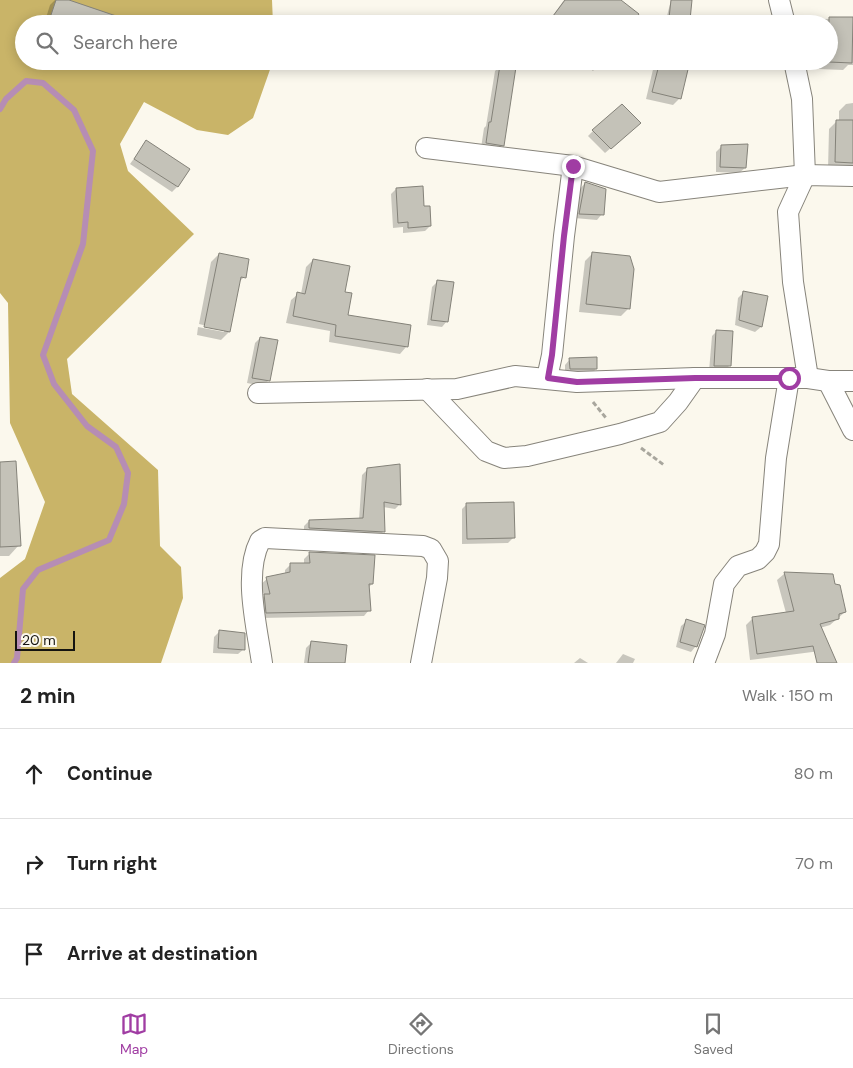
<!DOCTYPE html>
<meta charset="utf-8">
<style>
:root{--surface:#fff;--page:#f6f6f6;--text:#222;--muted:#767676;--line:#e0e0e0;--accent:#a03da3}
body{margin:0;font-family:"DM Sans",sans-serif;background:var(--page);color:var(--text)}
.scale{position:absolute;left:15px;bottom:12px;width:60px;box-sizing:border-box;padding-left:5px;border:2px solid #151410;border-top:0;font-size:14px;line-height:18px;white-space:nowrap;color:#151410;-webkit-text-stroke:4px #fbf8ed;paint-order:stroke}
.stop{position:absolute;width:15px;height:15px;margin:-11px;border:4px solid #a03da3;border-radius:50%;background:#fff}
.stop.end{background:#a03da3;border-color:#fff;box-shadow:0 1px 5px #0008}
.list{margin:0;padding:0;list-style:none}
h2{display:flex;justify-content:space-between;align-items:center;height:65px;margin:0;padding:0 20px;font-size:21px}
h2 small{font-size:16px;font-weight:400;color:var(--muted)}
.list li{display:grid;grid-template-columns:32px 1fr auto;gap:15px;align-items:center;box-sizing:border-box;height:90px;padding:0 20px;border-top:1px solid var(--line)}
.list b{display:block;font-size:19px;white-space:nowrap}
.list em{font-size:16px;font-style:normal;color:var(--muted)}
.icon{flex:none;width:28px;height:28px;fill:none;stroke:currentColor;stroke-width:2;stroke-linecap:round;stroke-linejoin:round}
.map{position:relative;flex:none;width:853px;height:663px;overflow:hidden}
.search{position:absolute;background:var(--surface);box-shadow:0 2px 12px #0003;left:15px;right:15px;top:15px;height:55px;display:flex;align-items:center;gap:12px;box-sizing:border-box;padding:0 18px;border-radius:28px;color:var(--muted);font-size:19px}
.sheet{height:335px;background:var(--surface)}
nav{display:flex;justify-content:space-around;align-items:center;box-sizing:border-box;height:70px;border-top:1px solid var(--line);background:var(--surface);font-size:14px;color:var(--muted)}
nav a{display:grid;justify-items:center;gap:2px}
nav .on{color:var(--accent)}
.map>svg:first-child{display:block}
.forest{fill:#c9b468}
.shadow{fill:#0003}
.lines{fill:none;stroke-linecap:round;stroke-linejoin:round}
.stream{stroke:#b68db4;stroke-width:6}
.building{fill:#c4c2b8;stroke:#848279}
.street-casing{stroke:#87847b;stroke-width:22}
.path{stroke:#a8a69d;stroke-width:3;stroke-dasharray:5 2.5;stroke-linecap:butt}
.street{stroke:#fff;stroke-width:20}
.route{stroke:#a03da3;stroke-width:6}
</style>
<div class="map">
<svg width="853" height="663" viewBox="0 0 853 663">
<rect width="100%" height="100%" fill="#fbf8ed"/>
<path class="forest" d="M0 0H272L273 24H24V61H273L253 118 228 135 197 130 144 102 120 144 128 171 194 234 67 359 72 394 158 470 160 546 181 567 183 598 161 663H0V578L25 559 45 502 10 423 8 303 0 293Z"/>
<g class="shadow">
<path d="M55 0H65L116 24H44L50 5Z"/>
<path d="M564 0H619L630 24H547Z"/>
<path d="M671 0H691L689 24H665Z"/>
<path d="M851 18 853 24V65H848L843 70 819 69V61H829V24H819L824 19Z"/>
<path d="M77 61H102L96 68Z"/>
<path d="M580 61H602L593 71Z"/>
<path d="M604 61H618L612 67Z"/>
<path d="M655 61H689L680 98 673 105 646 99Z"/>
<path d="M500 66 502 145 497 150 481 148 484 128 486 126 495 71Z"/>
<path d="M853 103V170L828 169 829 129 837 121H839V111L846 104Z"/>
<path d="M634 128 605 153 588 136 593 131Z"/>
<path d="M146 142 177 187 172 192 130 164Z"/>
<path d="M722 146 745 168 739 173 716 172V152Z"/>
<path d="M585 183 602 214 597 220 574 218 580 189Z"/>
<path d="M396 189 423 208 430 226 425 231 403 233V227L393 228 391 194Z"/>
<path d="M593 253 629 308 621 316 579 312 585 261Z"/>
<path d="M219 254 244 277 238 283 229 332 221 340 197 335 198 327 224 332V330L199 324 211 262Z"/>
<path d="M313 260 346 316 410 326 406 347 400 354 329 342 330 331 286 323 291 300 298 294H301L306 267Z"/>
<path d="M438 281 447 321 442 327 427 325 432 287Z"/>
<path d="M743 293 766 297 761 327 755 332 735 325 738 298Z"/>
<path d="M717 331 729 366 724 371H709L712 336Z"/>
<path d="M260 338 269 380 263 386 247 383 255 343Z"/>
<path d="M570 359 596 369 591 374H565V365Z"/>
<path d="M0 464 19 545 9 556H0Z"/>
<path d="M368 469 400 504 395 509 383 507V532L378 537 304 533V526L309 521 359 520 362 475Z"/>
<path d="M467 504 513 538 508 543 462 544V509Z"/>
<path d="M310 553 372 584 368 588 369 610 364 616 261 618 259 601 264 596 261 584 267 579 285 574V570L291 564H304V559Z"/>
<path d="M784 574 832 576 834 586 845 612 830 625 820 628V651L750 660 746 625 753 618 786 613 777 580Z"/>
<path d="M687 621 696 646 691 652 676 647 681 626Z"/>
<path d="M219 632 244 649 238 654 213 653 214 637Z"/>
<path d="M312 642 344 663H304L306 648Z"/>
<path d="M623 654 635 659 633 663H616Z"/>
<path d="M580 658 588 663H574Z"/>
</g>
<g class="lines">
<path class="stream" d="M0 109 6 99 26 81 43 83 74 110 93 151 83 244 43 355 54 384 87 426 116 447 128 473 124 504 109 540 38 570 23 589 17 658 14 663"/>
</g>
<g class="building">
<path d="M56 0H69L131 21V24H48Z"/>
<path d="M565 0H621L639 14 632 24H547Z"/>
<path d="M671 0H692L690 20 669 18Z"/>
<path d="M829 17H853L852 63 829 62Z"/>
<path d="M660 61H690L681 99 652 92Z"/>
<path d="M500 65 516 67 504 146 486 143 489 122H491Z"/>
<path d="M622 104 641 123 611 149 592 130Z"/>
<path d="M836 120H853V163L835 162Z"/>
<path d="M146 140 190 169 178 187 134 159Z"/>
<path d="M748 144 746 168 720 167 721 145Z"/>
<path d="M585 182 606 189 604 215 579 214Z"/>
<path d="M423 186 424 206H430L431 226 408 228V222L398 223 396 188Z"/>
<path d="M592 252 630 256 634 269 630 309 586 304Z"/>
<path d="M219 253 249 259 246 278 241 277 230 332 204 327Z"/>
<path d="M313 259 350 266 345 292 352 293 348 315 411 325 408 347 335 336 336 325 293 316 297 292 305 294Z"/>
<path d="M437 280 454 282 448 322 431 320Z"/>
<path d="M743 291 768 296 762 327 739 320Z"/>
<path d="M716 330 733 331 731 366H714Z"/>
<path d="M260 337 278 340 270 381 252 378Z"/>
<path d="M597 357V369H570L569 358Z"/>
<path d="M16 461 21 546 0 547V462Z"/>
<path d="M400 464 401 505 384 502 385 532 309 528V520L363 518 367 468Z"/>
<path d="M514 502 515 538 467 539 466 503Z"/>
<path d="M309 552 375 555 373 584H369L371 611 266 613 264 594H270L266 577 290 572V563H310Z"/>
<path d="M784 572 833 574 835 584 840 585 846 612 839 614V619L820 624 837 663H817L813 646 757 654 752 617 794 611Z"/>
<path d="M686 619 705 625 697 647 680 642Z"/>
<path d="M219 630 245 633V650L218 648Z"/>
<path d="M311 641 347 645 345 663H308Z"/>
</g>
<g class="lines">
<defs>
<g id="street">
<path d="M779 0 785 24"/>
<path d="M794 61 802 99 805 175 788 212 793 282 808 378"/>
<path d="M426 148 573 166 659 192 805 175 853 176"/>
<path d="M547 378 552 355 564 236 573 166"/>
<path d="M828 381 853 430"/>
<path d="M427 389 486 451 504 458 527 456 620 434 660 422 678 402 695 378"/>
<path d="M258 393 457 389 515 376 577 382 695 378H808L828 381H853"/>
<path d="M262 663C257 627 243 574 260 541L265 538 423 546 431 549 438 561 437 578 421 663"/>
<path d="M704 663 715 634 724 584 738 566 758 559 765 552 769 544 776 458 789 378"/>
</g>
</defs>
<use href="#street" class="street-casing"/>
<g class="path">
<path d="M593 402 606 418"/>
<path d="M641 448 664 465"/>
</g>
<use href="#street" class="street"/>
</g>
<g class="lines">
<path class="route" d="M573 166 564 236 552 355 548 378 577 382 695 378H789"/>
</g>
</svg>
<div class="scale">20 m</div>
<div class="stop" style="left:789px;top:378px"></div>
<div class="stop end" style="left:573px;top:166px"></div>
<div class="search"><svg class="icon" aria-label="search" viewBox="0 0 24 24"><circle cx="10" cy="10" r="6"/><path d="M15 15l6 6"/></svg>Search here</div>
</div>
<section class="sheet">
<h2>2 min<small>Walk · 150 m</small></h2>
<ul class="list">
<li><svg class="icon" aria-label="ahead" viewBox="0 0 24 24"><path d="M12 20V5M6 11l6-6 6 6"/></svg><div><b>Continue</b></div><em>80 m</em></li>
<li><svg class="icon" aria-label="right" viewBox="0 0 24 24"><path d="M7 20v-9h11M14 6l5 5-5 5"/></svg><div><b>Turn right</b></div><em>70 m</em></li>
<li><svg class="icon" aria-label="arrive" viewBox="0 0 24 24"><path d="M6 21V4h12l-3 4 3 4H6"/></svg><div><b>Arrive at destination</b></div></li>
</ul>
</section>
<nav>
<a class="on"><svg class="icon" aria-label="map" viewBox="0 0 24 24"><path d="M3 6l6-2 6 2 6-2v14l-6 2-6-2-6 2zM9 4v14M15 6v14"/></svg>Map</a>
<a><svg class="icon" aria-label="directions" viewBox="0 0 24 24"><path d="M12 3l9 9-9 9-9-9zM9 14v-3h6M13 9l2 2-2 2"/></svg>Directions</a>
<a><svg class="icon" aria-label="saved" viewBox="0 0 24 24"><path d="M7 4h10v16l-5-4-5 4z"/></svg>Saved</a>
</nav>
